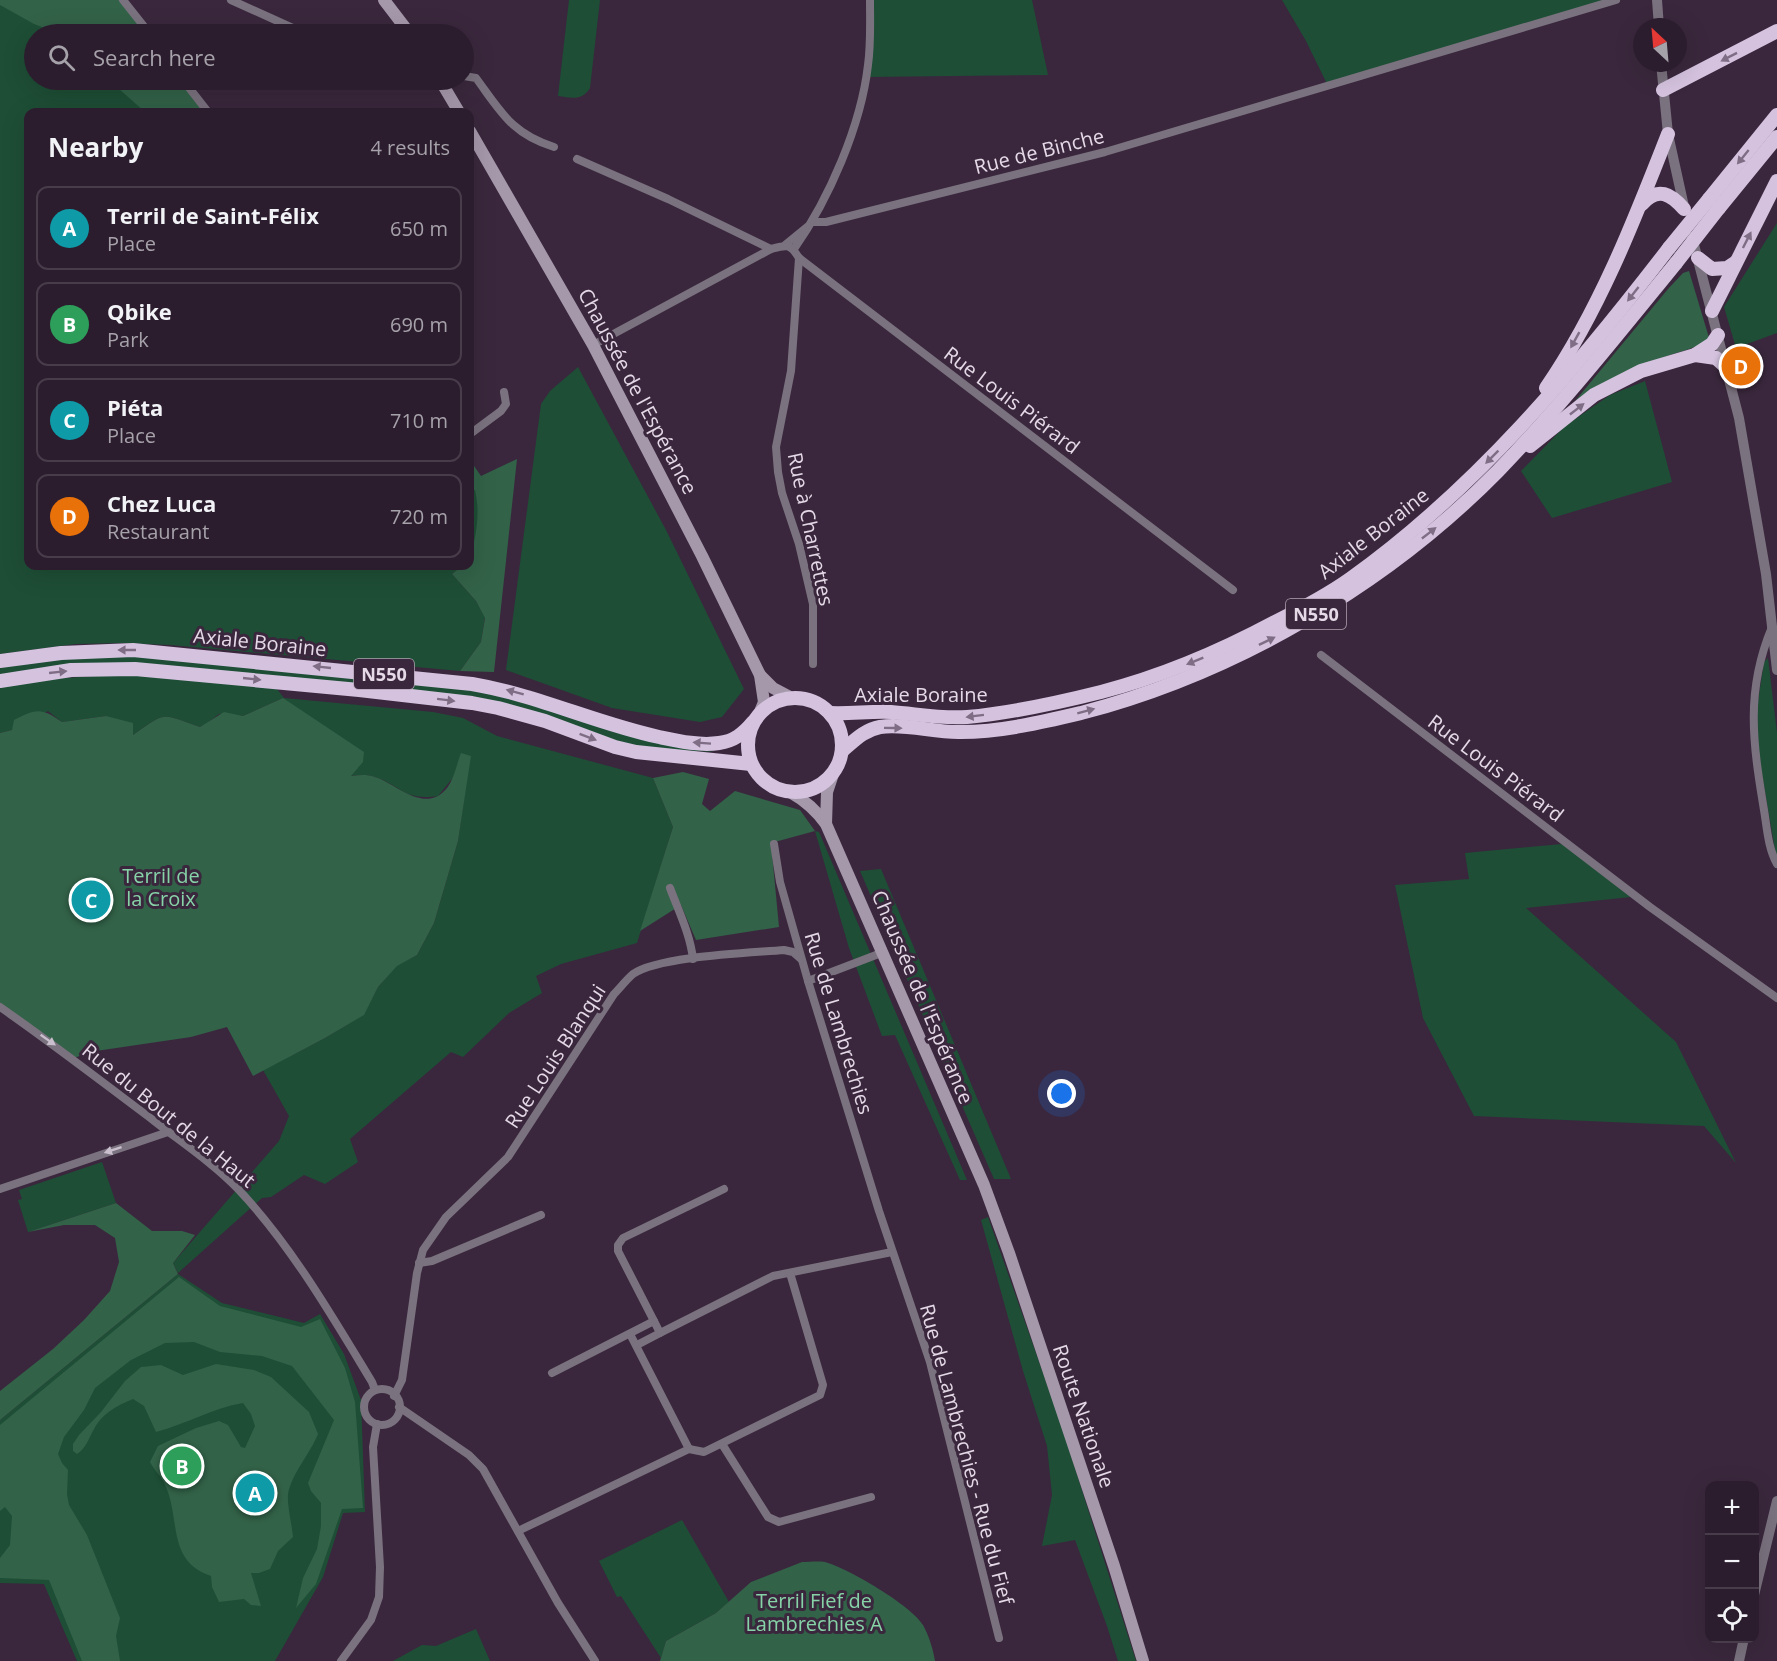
<!DOCTYPE html>
<meta charset="utf-8">
<style>
:root{--surface:#2c1d2e;--page:#342636;--text:#f1f3f6;--muted:#a6a2aa;--line:#483b4a;--accent:#2563eb}
body{margin:0;font-family:"Open Sans",sans-serif;background:var(--page);color:var(--text)}
.controls{position:absolute;right:18px;bottom:18px;display:grid;overflow:hidden;border-radius:12px;box-shadow:0 6px 24px #0002}
.controls button{width:54px;height:54px;display:grid;place-items:center;padding:0;border:0;border-bottom:2px solid var(--line);background:var(--surface);color:var(--text);font:30px sans-serif}
.compass{position:absolute;left:1633px;top:18px;width:54px;height:54px;border-radius:50%;background:var(--surface);box-shadow:0 6px 24px #0002;rotate:334deg}
.you{position:absolute;left:1062px;top:1094px;width:21px;height:21px;margin:-15px;border:4px solid #fff;border-radius:50%;background:#1a73e8;box-shadow:0 0 0 9px #1a73e833}
.badge{display:grid;place-items:center;width:39px;height:39px;border-radius:50%;background:var(--accent);color:#fff;font-size:20px;font-weight:700}
.pin{position:absolute;translate:-50% -50%;border:3px solid #fff;box-shadow:0 2px 6px #0006}
.list{margin:0;padding:0;list-style:none}
h2{display:flex;justify-content:space-between;align-items:center;height:78px;margin:0;padding:0 24px;font-size:26px}
h2 small{font-size:20px;font-weight:400;color:var(--muted)}
.list li{display:grid;grid-template-columns:39px 1fr auto;gap:18px;align-items:center;box-sizing:border-box;height:84px;margin:0 12px 12px;padding:0 12px;border:2px solid var(--line);border-radius:12px}
.list b{display:block;font-size:22px;white-space:nowrap}
.list p{margin:0;font-size:20px;white-space:nowrap;color:var(--muted)}
.list em{font-size:20px;font-style:normal;color:var(--muted)}
.icon{flex:none;width:33px;height:33px;fill:none;stroke:currentColor;stroke-width:2;stroke-linecap:round;stroke-linejoin:round}
.map{position:relative;flex:none;width:1777px;height:1661px;overflow:hidden}
.search{position:absolute;background:var(--surface);box-shadow:0 6px 24px #0002;left:24px;top:24px;width:450px;height:66px;display:flex;align-items:center;gap:15px;box-sizing:border-box;padding:0 21px;border-radius:33px;color:var(--muted);font-size:22px}
.panel{position:absolute;background:var(--surface);box-shadow:0 6px 24px #0002;left:24px;top:108px;width:450px;height:462px;border-radius:12px}
.map>svg:first-child{display:block}
.green{fill:#1e4e36}
.forest{fill:#326248}
.lines{fill:none;stroke-linecap:round;stroke-linejoin:round}
.minor{stroke:#7a727e;stroke-width:8}
.tertiary{stroke:#7a727e;stroke-width:10}
.secondary{stroke:#a598ab;stroke-width:12}
.trunk{stroke:#d4c2de;stroke-width:14}
.trunk-bridge{stroke:#d4c2de;stroke-width:14}
.oneway{fill:#7f6d85}
.oneway2{fill:#cabfcd}
.labels{text-anchor:middle;dominant-baseline:central;stroke-width:6;stroke-linejoin:round;paint-order:stroke}
.shield{fill:#3a273d;stroke:#b2a4b4;stroke-width:1.5}
.shield-label{font-size:18px;font-weight:bold;fill:#e5d9e7}
.street-label{font-size:20px;fill:#e5d9e7;stroke:#3a273d}
.park-label{font-size:20px;fill:#87d3a8;stroke:#3a273d}
</style>
<div class="map">
<svg width="1777" height="1661" viewBox="0 0 1777 1661">
<rect width="100%" height="100%" fill="#3a273d"/>
<g class="green">
<path d="M0 0 150 34H34V80H183L208 112H28V566H462L452 574 476 601 485 617 481 642 460 671 170 645 122 643 76 644 0 654Z"/>
<path d="M569 0H600L590 88C582 101 572 98 558 96Z"/>
<path d="M870 0H1032L1048 75 866 77Z"/>
<path d="M1282 0H1616L1328 86 1306 41Z"/>
<path d="M1777 223V333L1736 348 1724 307Z"/>
<path d="M578 367 666 530 744 689 722 717 700 722 612 708 506 670 541 404 550 391Z"/>
<path d="M1645 381 1672 482 1552 518 1521 471 1565 426 1610 395Z"/>
<path d="M470 460C475 490 486 525 470 553Z"/>
<path d="M112 655 163 657 487 691 660 743 715 752 653 749 613 740 546 715 157 665 0 676V667L23 662Z"/>
<path d="M1768 658 1777 733V861L1754 728 1764 662Z"/>
<path d="M129 674 277 689 284 698 433 712 463 718 497 736 653 778 673 827 637 943 561 964 536 976 542 993 509 1013 463 1057 451 1052 350 1139 358 1162 325 1184 304 1175 271 1197 262 1198 178 1273 173 1263 279 1141 289 1116 263 1070 325 1038 363 1015 378 987 397 965 417 955 434 923 458 841 470 757 438 796C404 801 402 786 375 777 367 774 358 775 350 776L283 698 243 716 219 714 206 724 200 727C161 714 168 710 133 735L106 716 62 722 48 711 12 730 0 733V687L48 679Z"/>
<path d="M815 831 819 832 967 1180H960L895 1035 882 1036 849 948Z"/>
<path d="M1562 844 1631 897 1526 908 1676 1042 1736 1163 1704 1126 1474 1116 1423 1018 1395 885 1469 879 1465 853Z"/>
<path d="M881 869 1011 1179H994L860 871Z"/>
<path d="M102 1162 116 1203 28 1232 18 1200 22 1199 19 1190Z"/>
<path d="M988 1217 1061 1424 1136 1661H1118L1107 1626 1075 1540 1042 1546 1052 1495 1047 1446 1023 1371 981 1220Z"/>
<path d="M178 1274 222 1303 304 1323 320 1314 344 1354 361 1400 365 1512 343 1513 323 1577 275 1661H77L44 1584 0 1583V1420Z"/>
<path d="M682 1520 729 1602 716 1613 666 1641 661 1658 621 1596 617 1597 599 1561Z"/>
<path d="M476 1629 490 1661H393L422 1645 436 1646Z"/>
</g>
<g class="forest">
<path d="M0 0H123L150 34H60L34 24 0 5Z"/>
<path d="M109 80H183L208 112H145Z"/>
<path d="M1689 271 1710 341C1692 349 1674 353 1656 360 1628 371 1602 386 1575 401L1668 289 1683 273Z"/>
<path d="M517 459 494 672 460 671 481 642 485 618 476 601 452 574 462 566H470C470 556 472 551 474 542 478 524 479 508 475 490H470V460L481 476Z"/>
<path d="M283 698 364 752 363 762 351 776C359 775 367 774 375 777 397 784 425 815 447 788 454 779 457 763 461 753L471 756 458 841 434 923 417 955 397 966 378 987 364 1015 325 1038 253 1076 227 1027 191 1037 96 1051 70 1059 0 1010V733L12 730 14 720C36 709 41 707 62 722L106 716 133 723V735C168 710 161 714 200 727L224 712 243 716Z"/>
<path d="M683 772 709 779 702 804 710 811 735 791 800 810 815 831 771 843 779 927 696 940 681 905 640 931 673 827 653 778Z"/>
<path d="M116 1203 152 1231H182L195 1235 173 1263 178 1274 0 1420V1391L53 1349 84 1320 110 1291 119 1262 115 1238 95 1225H64L28 1232Z"/>
<path d="M179 1277 220 1306 301 1327 320 1319 345 1368 355 1402 363 1508 342 1509 316 1584 296 1608 303 1578 317 1549 321 1526V1503L311 1491 308 1483 334 1420 292 1366 262 1356 220 1352 194 1342 165 1343 131 1360 95 1388 84 1410 64 1437 58 1454 62 1463 68 1470 67 1494 69 1505 87 1535 120 1618 116 1636 120 1661H82L49 1580 0 1578V1558L10 1545 12 1516 5 1507 0 1511V1425Z"/>
<path d="M216 1364 254 1370 271 1377 309 1412 318 1434C310 1454 292 1473 288 1494 287 1505 292 1525 293 1537L278 1551 270 1569 259 1573H251L261 1606 251 1605 244 1599 219 1602 212 1587 211 1576C166 1561 181 1518 165 1485 162 1477 154 1470 150 1462L158 1446 196 1428 219 1421 228 1425 241 1447 245 1448 255 1426 251 1414 243 1403C213 1408 186 1424 156 1432L144 1406 133 1399C116 1406 101 1414 93 1431 88 1440 86 1448 77 1454L73 1451V1444L79 1435 101 1412 125 1381 141 1367 161 1365 183 1375Z"/>
<path d="M802 1562C809 1562 818 1561 825 1562 848 1568 912 1606 923 1625 929 1636 933 1649 935 1661H660L666 1641 716 1613 751 1582Z"/>
</g>
<g class="lines">
<g class="minor">
<path d="M123 0 150 34"/>
<path d="M231 0 306 34"/>
<path d="M464 76 476 78C501 112 512 134 554 147"/>
<path d="M183 80 208 112"/>
<path d="M577 159 668 199 771 249"/>
<path d="M812 222H826L1105 152 1616 0"/>
<path d="M785 245 807 227"/>
<path d="M794 249C829 199 861 126 868 65 871 44 870 22 870 0"/>
<path d="M799 258 791 371 776 447 778 472 782 493 799 544 813 604V664"/>
<path d="M593 345 771 249C786 245 790 243 799 258L1233 590"/>
<path d="M470 434 501 411 506 404 504 392"/>
<path d="M1772 627C1745 691 1753 744 1764 810 1767 828 1768 848 1777 864"/>
<path d="M1321 655 1650 907 1777 998"/>
<path d="M774 844 780 882 808 981 879 1211 930 1362 999 1638"/>
<path d="M670 888C679 912 690 934 693 959"/>
<path d="M808 981 876 955 882 950"/>
<path d="M0 1007C52 1043 102 1082 153 1120 181 1142 213 1163 238 1189 291 1245 332 1316 372 1382L375 1390"/>
<path d="M0 1189 168 1132"/>
<path d="M419 1263 432 1261 541 1215"/>
<path d="M654 1321 618 1251V1245L623 1238 724 1189"/>
<path d="M630 1334 689 1449"/>
<path d="M637 1345 660 1333"/>
<path d="M552 1373 654 1321 660 1333 773 1276 892 1252"/>
<circle cx="382" cy="1407" r="18"/>
<path d="M394 1396 402 1380 417 1273 423 1250 446 1217 508 1157 614 994C620 988 626 980 633 974 659 956 750 953 784 950L793 952 801 959"/>
<path d="M399 1407 469 1455 483 1469 558 1603 595 1661"/>
<path d="M722 1444 768 1517 779 1522 871 1497"/>
<path d="M518 1531 689 1449 704 1452 820 1395 823 1385 790 1273"/>
<path d="M341 1661 371 1620 379 1597 380 1567 373 1447 377 1424"/>
</g>
<g class="tertiary">
<path d="M1657 0 1659 27"/>
<path d="M1661 63 1668 134 1685 211"/>
<path d="M1692 237 1739 418 1766 574 1777 670"/>
<path d="M1754 1595 1777 1501"/>
<path d="M1739 1661 1744 1638"/>
</g>
<g class="secondary">
<path d="M384 0 410 34"/>
<path d="M440 80 459 112"/>
<path d="M470 131 593 345 702 556 760 675 764 702 759 714"/>
<path d="M760 675 773 688 792 698"/>
<path d="M790 792C806 801 816 810 826 824L984 1185 1009 1253 1114 1566 1143 1661"/>
<path d="M826 824 827 792 834 771"/>
</g>
<g class="trunk">
<path d="M1663 90 1777 31"/>
<path d="M1709 199 1777 115"/>
<path d="M1642 204C1658 186 1671 194 1684 209"/>
<path d="M1719 208 1777 137"/>
<path d="M1698 258 1712 269 1727 268 1736 262"/>
<path d="M1712 311 1777 181"/>
<path d="M1695 355 1716 358 1726 367"/>
<path d="M1546 388C1599 311 1634 221 1668 134"/>
<path d="M1530 446 1594 395 1641 371 1695 355 1712 344 1718 335"/>
<path d="M0 661 61 653 133 650 472 684C537 695 595 723 659 737 678 741 700 746 719 743 734 741 743 734 753 722"/>
<path d="M0 681 71 670 135 669 359 690 472 703 498 708 545 721 615 747 636 752 751 764"/>
<circle cx="795" cy="745" r="47"/>
<path d="M830 713C850 714 871 711 891 712 917 714 941 719 967 717 1012 713 1057 703 1101 692 1163 676 1219 652 1275 622 1301 609 1326 596 1350 579 1476 489 1575 370 1669 248"/>
<path d="M842 751C854 741 864 730 880 727 906 723 935 733 961 732 1001 732 1043 722 1081 713 1235 673 1386 585 1498 471 1561 406 1618 334 1676 263"/>
</g>
<g class="trunk-bridge">
<path d="M1669 248 1709 199"/>
<path d="M1676 263 1719 208"/>
</g>
</g>
<defs><path id="oneway-solid" d="M-6-.8H1V-3.2L6.5 0L1 3.2V.8H-6Z" transform="scale(1.5)"/></defs>
<g class="oneway">
<use href="#oneway-solid" transform="translate(1729 57) rotate(153)"/>
<use href="#oneway-solid" transform="translate(1743 157) rotate(129)"/>
<use href="#oneway-solid" transform="translate(1747 240) rotate(-63)"/>
<use href="#oneway-solid" transform="translate(1633 294) rotate(128)"/>
<use href="#oneway-solid" transform="translate(1575 340) rotate(119)"/>
<use href="#oneway-solid" transform="translate(1577 409) rotate(-38)"/>
<use href="#oneway-solid" transform="translate(1492 457) rotate(135)"/>
<use href="#oneway-solid" transform="translate(1429 533) rotate(-38)"/>
<use href="#oneway-solid" transform="translate(1267 641) rotate(-26)"/>
<use href="#oneway-solid" transform="translate(127 650) rotate(-180)"/>
<use href="#oneway-solid" transform="translate(1195 661) rotate(158)"/>
<use href="#oneway-solid" transform="translate(322 667) rotate(-174)"/>
<use href="#oneway-solid" transform="translate(58 672) rotate(-6)"/>
<use href="#oneway-solid" transform="translate(252 679) rotate(6)"/>
<use href="#oneway-solid" transform="translate(515 692) rotate(-165)"/>
<use href="#oneway-solid" transform="translate(446 700) rotate(7)"/>
<use href="#oneway-solid" transform="translate(1086 711) rotate(-15)"/>
<use href="#oneway-solid" transform="translate(975 716) rotate(173)"/>
<use href="#oneway-solid" transform="translate(893 728) rotate(1)"/>
<use href="#oneway-solid" transform="translate(588 737) rotate(21)"/>
<use href="#oneway-solid" transform="translate(702 743) rotate(-176)"/>
</g>
<g class="oneway2">
<use href="#oneway-solid" transform="translate(48 1040) rotate(35)"/>
<use href="#oneway-solid" transform="translate(113 1150) rotate(162)"/>
</g>
<g class="labels">
<g class="shield">
<rect x="1286" y="599" width="60" height="30" rx="4.5"/>
<rect x="354" y="659" width="60" height="30" rx="4.5"/>
</g>
<g class="shield-label">
<text x="1316" y="614">N550</text>
<text x="384" y="674">N550</text>
</g>
<g class="street-label">
<text transform="translate(1039 151) rotate(-14)">Rue de Binche</text>
<text transform="translate(638 391) rotate(62)">Chaussée de l'Espérance</text>
<text transform="translate(1012 400) rotate(37)">Rue Louis Piérard</text>
<text transform="translate(811 529) rotate(78)">Rue à Charrettes</text>
<text transform="translate(1373 533) rotate(-38)">Axiale Boraine</text>
<text transform="translate(260 642) rotate(6)">Axiale Boraine</text>
<text x="921" y="694">Axiale Boraine</text>
<text transform="translate(1496 768) rotate(37)">Rue Louis Piérard</text>
<text transform="translate(923 997) rotate(67)">Chaussée de l'Espérance</text>
<text transform="translate(839 1023) rotate(73)">Rue de Lambrechies</text>
<text transform="translate(555 1056) rotate(-57)">Rue Louis Blanqui</text>
<text transform="translate(169 1115) rotate(39)">Rue du Bout de la Haut</text>
<text transform="translate(1084 1416) rotate(71)">Route Nationale</text>
<text transform="translate(967 1454) rotate(75)">Rue de Lambrechies - Rue du Fief</text>
</g>
<g class="park-label">
<text x="161" y="875">Terril de<tspan x="161" dy="23">la Croix</tspan></text>
<text x="814" y="1600">Terril Fief de<tspan x="814" dy="23">Lambrechies A</tspan></text>
</g>
</g>
</svg>
<div class="controls">
<button>+</button>
<button>−</button>
<button><svg class="icon" aria-label="locate" viewBox="0 0 24 24"><circle cx="12" cy="12" r="6"/><path d="M12 2v4M12 18v4M2 12h4M18 12h4"/></svg></button>
</div>
<svg class="compass" viewBox="-18 -18 36 36"><path d="M0-13l5 13h-10z" fill="#e53935"/><path d="M0 13l5-13h-10z" fill="#a6a2aa"/></svg>
<div class="you"></div>
<div class="pin badge" style="left:255px;top:1493px;background:#0f9aa8">A</div>
<div class="pin badge" style="left:182px;top:1466px;background:#2e9e5b">B</div>
<div class="pin badge" style="left:91px;top:900px;background:#0f9aa8">C</div>
<div class="pin badge" style="left:1741px;top:366px;background:#e8710a">D</div>
<div class="search"><svg class="icon" aria-label="search" viewBox="0 0 24 24"><circle cx="10" cy="10" r="6"/><path d="M15 15l6 6"/></svg>Search here</div>
<section class="panel">
<h2>Nearby<small>4 results</small></h2>
<ul class="list">
<li><span class="badge" style="background:#0f9aa8">A</span><div><b>Terril de Saint-Félix</b><p>Place</p></div><em>650 m</em></li>
<li><span class="badge" style="background:#2e9e5b">B</span><div><b>Qbike</b><p>Park</p></div><em>690 m</em></li>
<li><span class="badge" style="background:#0f9aa8">C</span><div><b>Piéta</b><p>Place</p></div><em>710 m</em></li>
<li><span class="badge" style="background:#e8710a">D</span><div><b>Chez Luca</b><p>Restaurant</p></div><em>720 m</em></li>
</ul>
</section>
</div>
